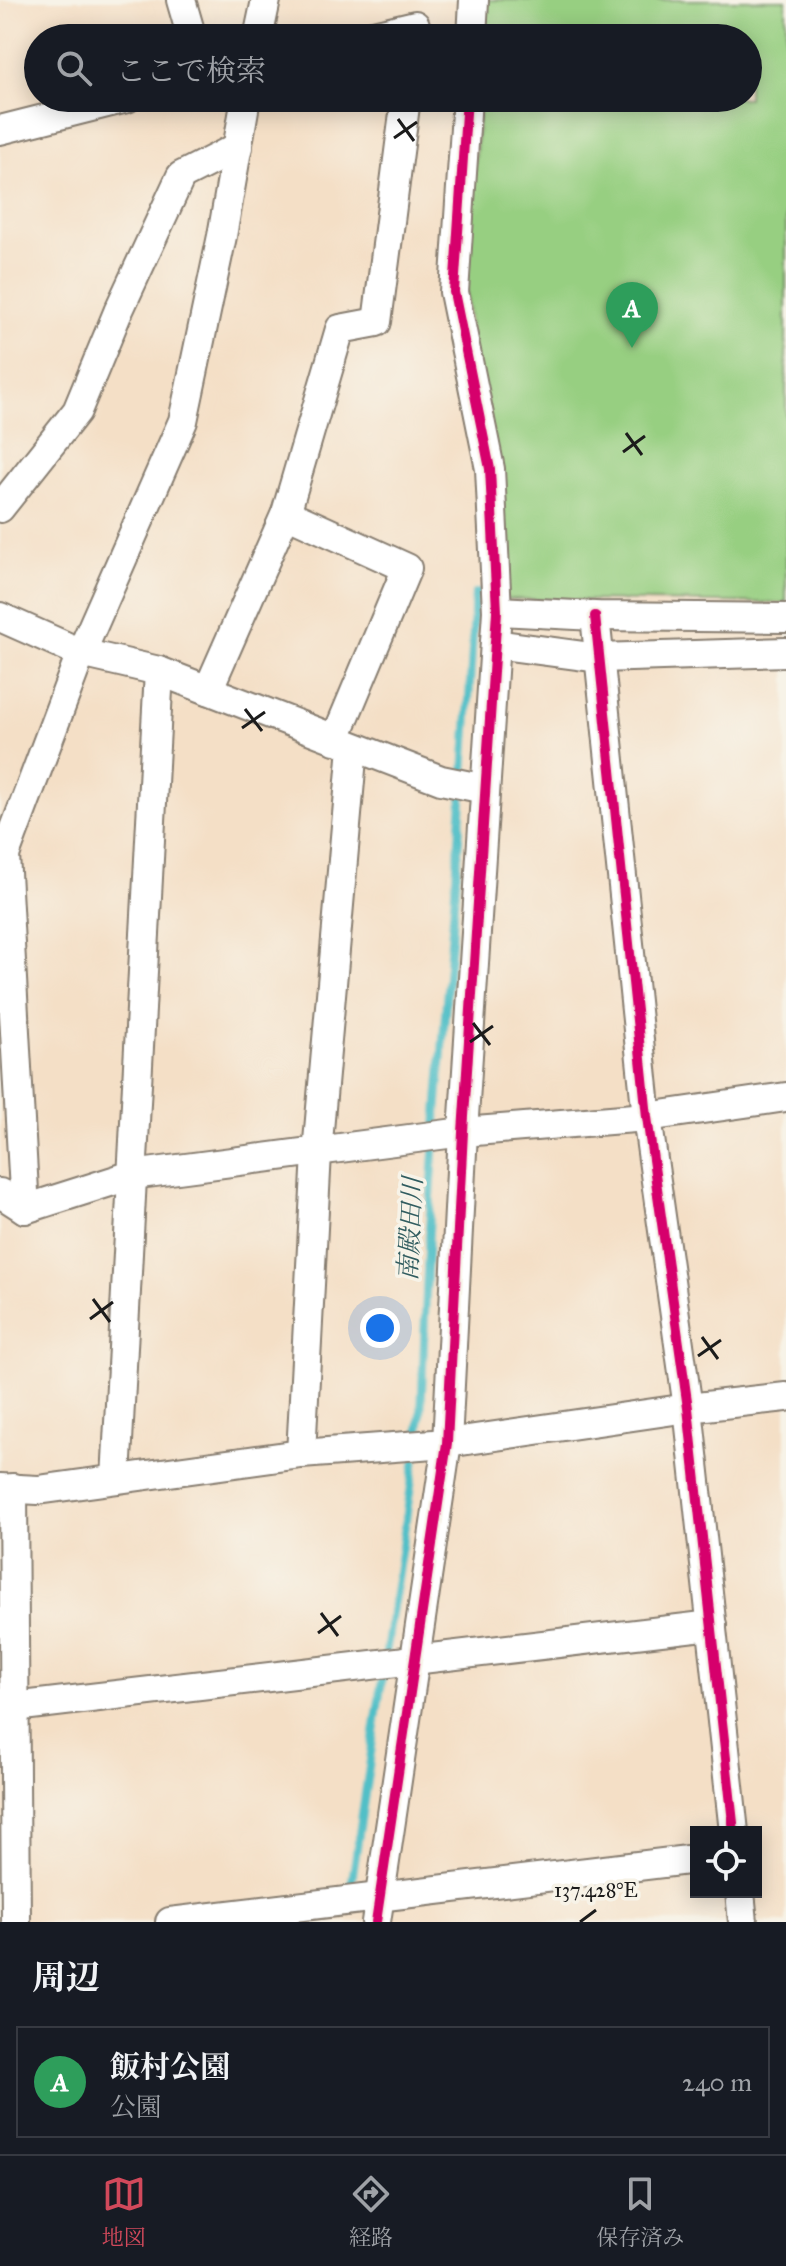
<!DOCTYPE html>
<html lang="ja">
<meta charset="utf-8">
<style>
:root{--surface:#171b24;--page:#20242c;--text:#f1f3f6;--muted:#9ea1a6;--line:#363941;--accent:#d1495b}
body{margin:0;font-family:"IM FELL Great Primer","Noto Serif JP",serif;background:var(--page);color:var(--text)}
.controls{position:absolute;right:24px;bottom:24px;display:grid;overflow:hidden;border-radius:0px;box-shadow:0 4px 20px #0003}
.controls button{width:72px;height:72px;display:grid;place-items:center;padding:0;border:0;border-bottom:2px solid var(--line);background:var(--surface);color:var(--text);font:40px sans-serif}
.you{position:absolute;left:380px;top:1328px;width:28px;height:28px;margin:-20px;border:6px solid #fff;border-radius:50%;background:#1a73e8;box-shadow:0 0 0 12px #1a73e833}
.badge{display:grid;place-items:center;width:52px;height:52px;border-radius:50%;background:var(--accent);color:#fff;font-size:26px;font-weight:700}
.pin{position:absolute;translate:-50% -66px;filter:drop-shadow(0 2px 4px #0008)}
.pin::after{content:'';position:absolute;top:42px;width:28px;height:24px;background:inherit;clip-path:polygon(0 0,100% 0,50% 100%)}
.list{margin:0;padding:0;list-style:none}
h2{display:flex;justify-content:space-between;align-items:center;height:104px;margin:0;padding:0 32px;font-size:34px}
h2 small{font-size:26px;font-weight:400;color:var(--muted)}
.list li{display:grid;grid-template-columns:52px 1fr auto;gap:24px;align-items:center;box-sizing:border-box;height:112px;margin:0 16px 16px;padding:0 16px;border:2px solid var(--line);border-radius:0px}
.list b{display:block;font-size:30px;white-space:nowrap}
.list p{margin:0;font-size:26px;white-space:nowrap;color:var(--muted)}
.list em{font-size:26px;font-style:normal;color:var(--muted)}
.icon{flex:none;width:44px;height:44px;fill:none;stroke:currentColor;stroke-width:2;stroke-linecap:round;stroke-linejoin:round}
.map{position:relative;flex:none;width:786px;height:1922px;overflow:hidden}
.search{position:absolute;background:var(--surface);box-shadow:0 4px 20px #0003;left:24px;right:24px;top:24px;height:88px;display:flex;align-items:center;gap:20px;box-sizing:border-box;padding:0 28px;border-radius:44px;color:var(--muted);font-size:30px}
.sheet{height:232px;background:var(--surface)}
nav{display:flex;justify-content:space-around;align-items:center;box-sizing:border-box;height:112px;border-top:2px solid var(--line);background:var(--surface);font-size:22px;color:var(--muted)}
nav a{display:grid;justify-items:center;gap:4px}
nav .on{color:var(--accent)}
.map>svg:first-child{display:block}
.green{fill:#97cf81;stroke:#5a764e;stroke-width:2}
.lines{fill:none;stroke-linecap:round;stroke-linejoin:round}
.stream{stroke:#51bfc7;stroke-width:8}
.street-casing{stroke:#887e71;stroke-width:32}
.street{stroke:#fff;stroke-width:28}
.cycleway-casing{stroke:#f7f3e8;stroke-width:15}
.cycleway{stroke:#d6006c;stroke-width:10}
.ticks{fill:none;stroke:#1c1c1c;stroke-width:3}
.labels{text-anchor:middle;dominant-baseline:central;stroke-width:7;stroke-linejoin:round;paint-order:stroke}
.water-label{font-size:26px;font-style:italic;fill:#315d60;stroke:#f7f3e8}
.ticks-label{font-size:20px;text-anchor:middle;fill:#1c1c1c;stroke:#f7f3e8;stroke-width:7;stroke-linejoin:round;paint-order:stroke}
</style>
<div class="map">
<svg width="786" height="1922" viewBox="0 0 786 1922">
<rect width="100%" height="100%" fill="#f7f3e8"/>
<filter id="ink" filterUnits="userSpaceOnUse"><feTurbulence type="fractalNoise" baseFrequency=".0125" numOctaves="2"/><feDisplacementMap in="SourceGraphic" scale="16" xChannelSelector="R" yChannelSelector="G"/><feConvolveMatrix kernelMatrix="1 2 1 2 8 2 1 2 1" color-interpolation-filters="sRGB"/></filter>
<filter id="wash" filterUnits="userSpaceOnUse"><feTurbulence type="fractalNoise" baseFrequency=".006" numOctaves="4" result="noise"/><feDisplacementMap in="SourceGraphic" scale="32" xChannelSelector="R" yChannelSelector="G"/><feGaussianBlur stdDeviation="1.8" result="paint"/><feColorMatrix in="noise" values="0 0 0 0 0 0 0 0 0 0 0 0 0 0 0 0 0 1.4 0 .05"/><feComposite in="paint" operator="in"/></filter>
<g filter="url(#wash)">
<rect width="100%" height="100%" fill="#f4dfc6"/>
<path class="green" d="M487 0H786V603L496 599 466 287 480 98H748V38H484Z"/>
<g class="lines">
<g class="stream">
<path d="M418 1439 421 1414C425 1327 427 1240 434 1154 448 967 466 780 475 593H486"/>
<path d="M350 1894 416 1452"/>
</g>
</g>
</g>
<g filter="url(#ink)">
<g class="lines">
<defs>
<g id="street">
<path d="M181 0 192 38"/>
<path d="M258 38 266 0"/>
<path d="M360 38 415 25"/>
<path d="M472 38 474 0"/>
<path d="M0 130 127 98"/>
<path d="M0 508 77 411 118 312 181 176 238 147"/>
<path d="M286 513 407 568 335 740"/>
<path d="M497 611 595 616 786 618"/>
<path d="M595 616 647 1117 688 1408 734 1832"/>
<path d="M0 617 81 653 159 671 441 780 485 789"/>
<path d="M495 644 599 658 786 652"/>
<path d="M208 690 286 513 340 329 377 322 406 98"/>
<path d="M0 853 5 855 81 653 183 421 222 236 246 98"/>
<path d="M5 855 25 1209"/>
<path d="M0 1193 25 1209 132 1175 463 1132 647 1117 786 1097"/>
<path d="M301 1454 317 1153 353 747"/>
<path d="M116 1479 159 671"/>
<path d="M0 1488 38 1490 301 1454 447 1443 688 1408 786 1397"/>
<path d="M13 1488 16 1922"/>
<path d="M14 1707 712 1625"/>
<path d="M740 1892 743 1922"/>
<path d="M170 1922 696 1859"/>
<path d="M376 1922 447 1443 463 1132 497 611 490 469 454 292 467 98"/>
</g>
</defs>
<use href="#street" class="street-casing"/>
<use href="#street" class="street"/>
<defs>
<g id="cycleway">
<path d="M595 616 647 1117 688 1408 734 1832"/>
<path d="M376 1922 447 1443 463 1132 497 611 490 469 454 292 467 98"/>
</g>
</defs>
<use href="#cycleway" class="cycleway-casing"/>
<use href="#cycleway" class="cycleway"/>
</g>
</g>
<path class="ticks" d="M398 119 414 141M394 138 417 122M626 433 642 455M623 452 645 436M245 709 262 731M242 728 265 712M473 1023 490 1045M470 1042 493 1026M93 1299 110 1322M90 1319 113 1302M702 1337 718 1359M698 1356 721 1340M321 1613 338 1636M318 1633 341 1616M580 1922 596 1910"/>
<g class="labels">
<g class="water-label">
<text transform="translate(410 1229) rotate(-87)">南殿田川</text>
</g>
</g>
<g class="ticks-label">
<text x="596" y="1897">137.428°E</text>
</g>
</svg>
<div class="controls">
<button><svg class="icon" aria-label="locate" viewBox="0 0 24 24"><circle cx="12" cy="12" r="6"/><path d="M12 2v4M12 18v4M2 12h4M18 12h4"/></svg></button>
</div>
<div class="you"></div>
<div class="pin badge" style="left:632px;top:348px;background:#2e9e5b">A</div>
<div class="search"><svg class="icon" aria-label="search" viewBox="0 0 24 24"><circle cx="10" cy="10" r="6"/><path d="M15 15l6 6"/></svg>ここで検索</div>
</div>
<section class="sheet">
<h2>周辺<small></small></h2>
<ul class="list">
<li><span class="badge" style="background:#2e9e5b">A</span><div><b>飯村公園</b><p>公園</p></div><em>240 m</em></li>
</ul>
</section>
<nav>
<a class="on"><svg class="icon" aria-label="map" viewBox="0 0 24 24"><path d="M3 6l6-2 6 2 6-2v14l-6 2-6-2-6 2zM9 4v14M15 6v14"/></svg>地図</a>
<a><svg class="icon" aria-label="directions" viewBox="0 0 24 24"><path d="M12 3l9 9-9 9-9-9zM9 14v-3h6M13 9l2 2-2 2"/></svg>経路</a>
<a><svg class="icon" aria-label="saved" viewBox="0 0 24 24"><path d="M7 4h10v16l-5-4-5 4z"/></svg>保存済み</a>
</nav>
